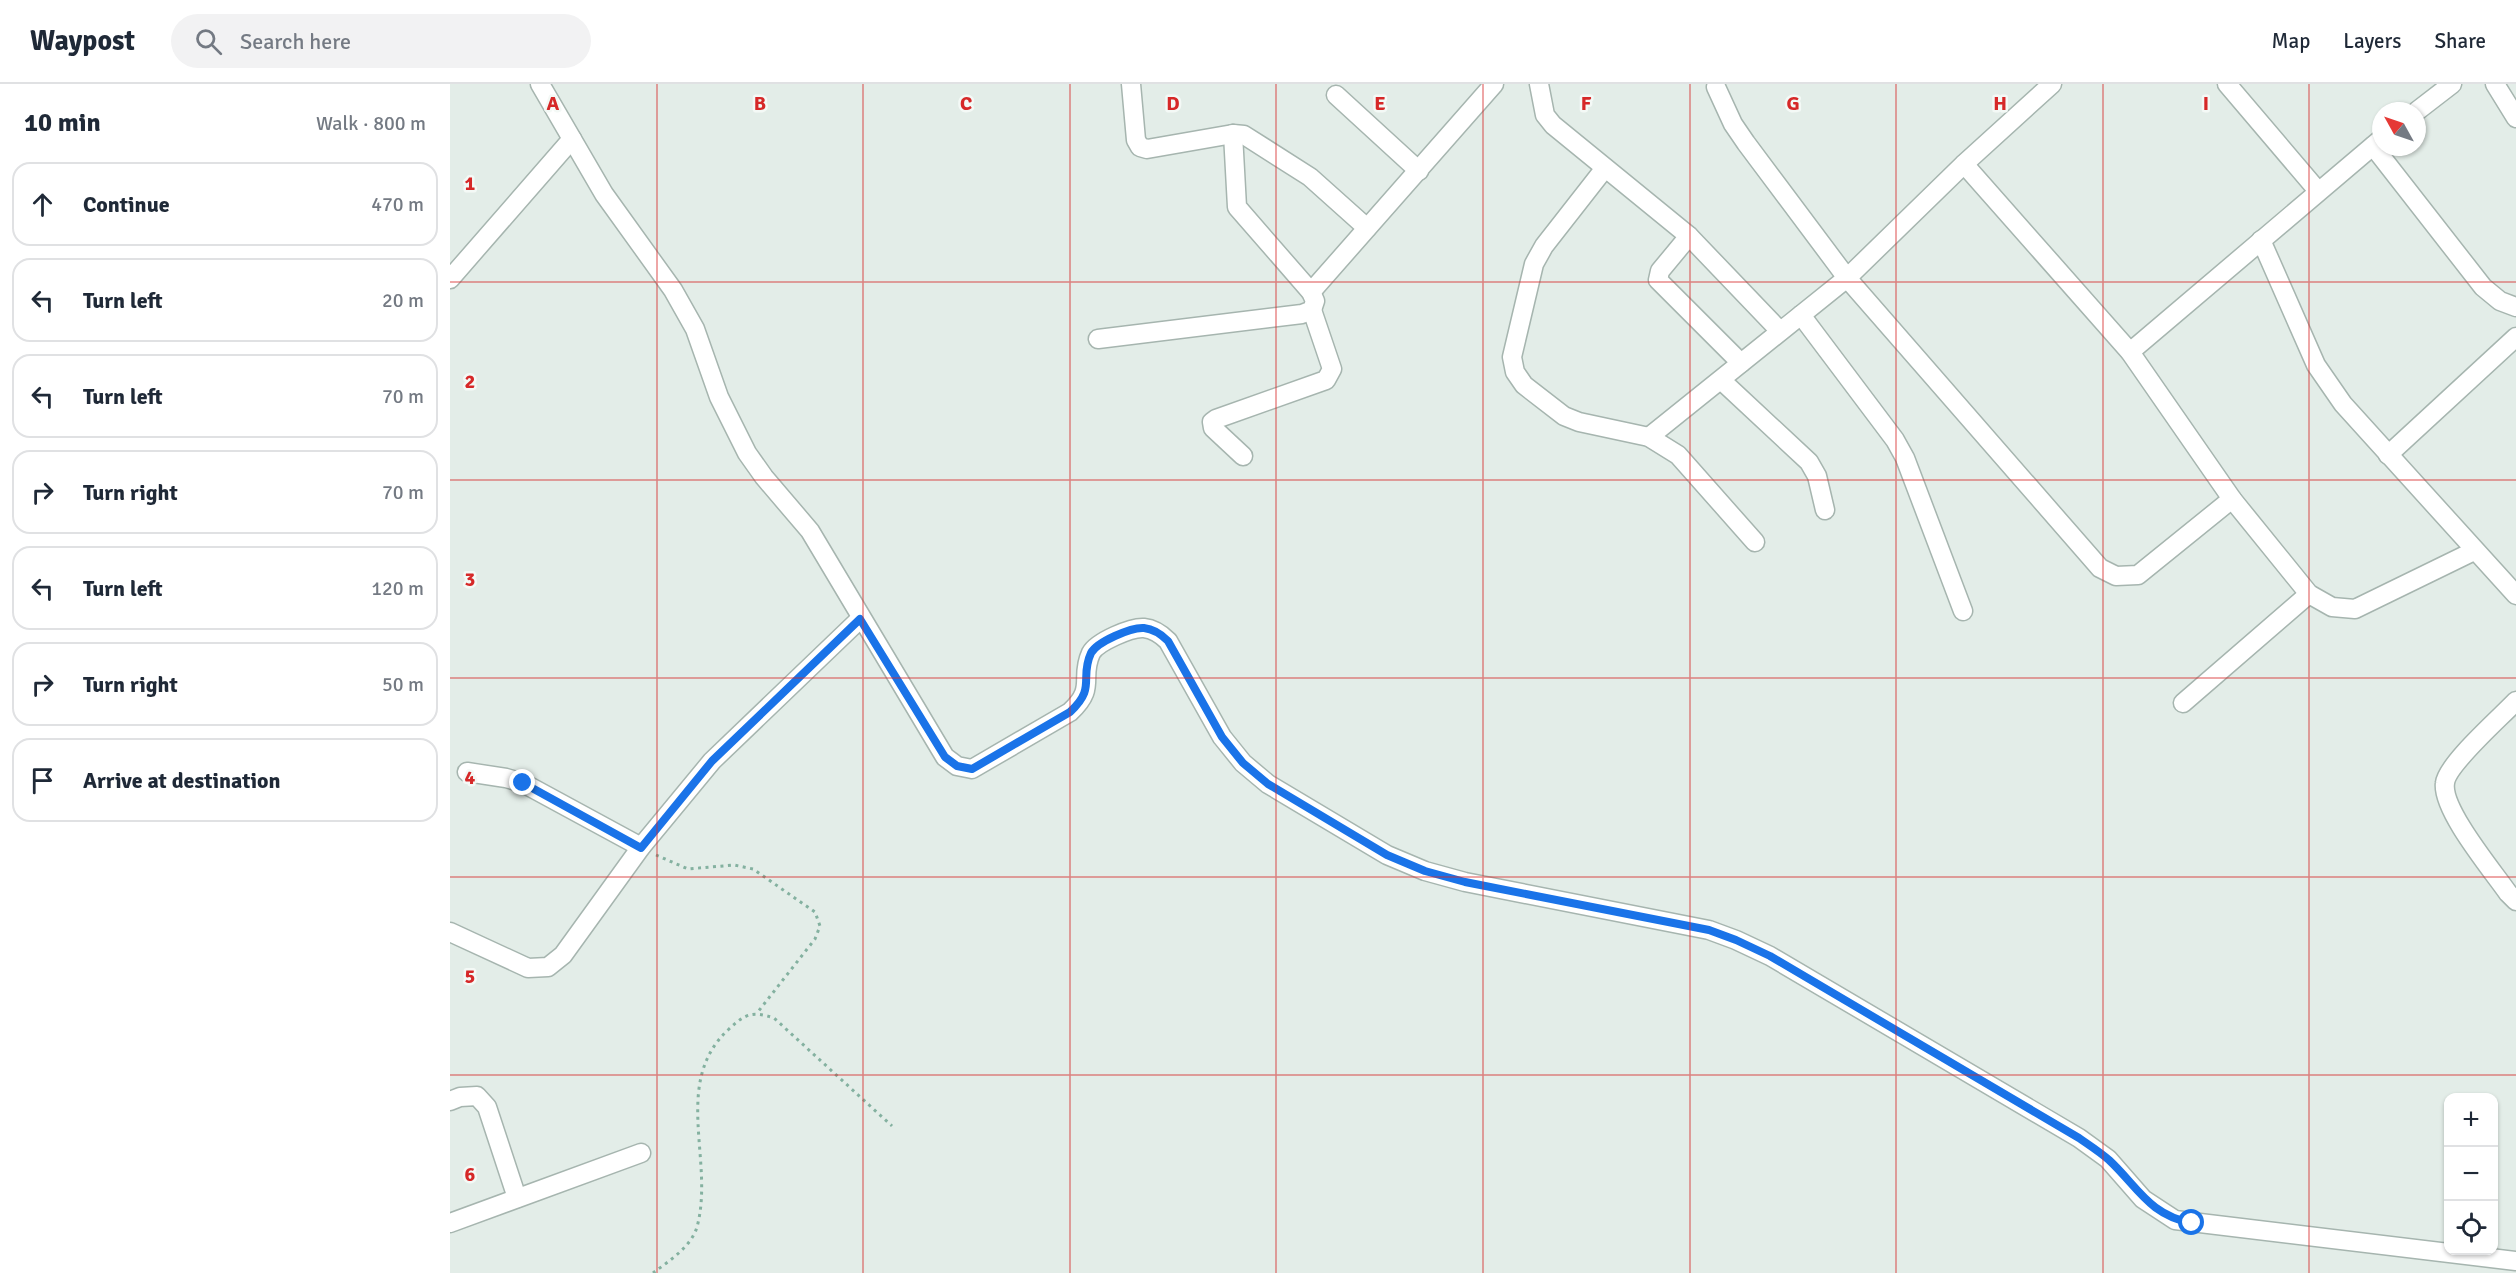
<!DOCTYPE html>
<meta charset="utf-8">
<style>
:root{--surface:#fff;--page:#f2f2f3;--text:#1f2937;--muted:#747a83;--line:#e0e1e3}
body{margin:0;font-family:Signika,sans-serif;background:var(--page);color:var(--text)}
.controls{position:absolute;right:18px;bottom:18px;display:grid;overflow:hidden;border-radius:12px;box-shadow:0 2px 4px #0004}
.controls button{width:54px;height:54px;display:grid;place-items:center;padding:0;border:0;border-bottom:2px solid var(--line);background:var(--surface);color:var(--text);font:30px sans-serif}
.compass{position:absolute;left:1922px;top:18px;width:54px;height:54px;border-radius:50%;background:var(--surface);box-shadow:0 2px 4px #0004;rotate:310deg}
.stop{position:absolute;width:18px;height:18px;margin:-14px;border:4px solid #1a73e8;border-radius:50%;background:#fff}
.stop.end{background:#1a73e8;border-color:#fff;box-shadow:0 2px 6px #0008}
.list{margin:0;padding:0;list-style:none}
h2{display:flex;justify-content:space-between;align-items:center;height:78px;margin:0;padding:0 24px;font-size:26px}
h2 small{font-size:20px;font-weight:400;color:var(--muted)}
.list li{display:grid;grid-template-columns:39px 1fr auto;gap:18px;align-items:center;box-sizing:border-box;height:84px;margin:0 12px 12px;padding:0 12px;border:2px solid var(--line);border-radius:18px}
.list b{display:block;font-size:22px;white-space:nowrap}
.list em{font-size:20px;font-style:normal;color:var(--muted)}
.icon{flex:none;width:33px;height:33px;fill:none;stroke:currentColor;stroke-width:2;stroke-linecap:round;stroke-linejoin:round}
.map{position:relative;flex:none;width:2066px;height:1189px;overflow:hidden}
header{display:flex;align-items:center;gap:36px;box-sizing:border-box;height:84px;padding:0 30px;background:var(--surface);border-bottom:2px solid var(--line)}
header strong{font-size:28px}
nav{display:flex;gap:33px;margin-inline-start:auto;font-size:21px}
.search{width:420px;height:54px;background:var(--page);display:flex;align-items:center;gap:15px;box-sizing:border-box;padding:0 21px;border-radius:33px;color:var(--muted);font-size:22px}
main{display:flex}
aside{flex:1;background:var(--surface)}
.map>svg:first-child{display:block}
.lines{fill:none;stroke-linecap:round;stroke-linejoin:round}
.minor-casing{stroke:#a6b5af;stroke-width:21}
.tertiary-casing{stroke:#a6b5af;stroke-width:21}
.path{stroke:#84b1a0;stroke-width:3;stroke-dasharray:3 4.5;stroke-linecap:butt}
.minor{stroke:#fff;stroke-width:18}
.tertiary{stroke:#fff;stroke-width:18}
.route{stroke:#1a73e8;stroke-width:8}
.grid{fill:none;stroke:#d62828;stroke-width:1.5;stroke-opacity:0.55}
.grid-label{font-size:20px;text-anchor:middle;font-weight:bold;fill:#d62828;stroke:#f4f9f6;stroke-width:5;stroke-linejoin:round;paint-order:stroke}
</style>
<header>
<strong>Waypost</strong>
<div class="search"><svg class="icon" aria-label="search" viewBox="0 0 24 24"><circle cx="10" cy="10" r="6"/><path d="M15 15l6 6"/></svg>Search here</div>
<nav><a>Map</a><a>Layers</a><a>Share</a></nav>
</header>
<main>
<aside>
<h2>10 min<small>Walk · 800 m</small></h2>
<ul class="list">
<li><svg class="icon" aria-label="ahead" viewBox="0 0 24 24"><path d="M12 20V5M6 11l6-6 6 6"/></svg><div><b>Continue</b></div><em>470 m</em></li>
<li><svg class="icon" aria-label="left" viewBox="0 0 24 24"><path d="M17 20v-9H6M10 6l-5 5 5 5"/></svg><div><b>Turn left</b></div><em>20 m</em></li>
<li><svg class="icon" aria-label="left" viewBox="0 0 24 24"><path d="M17 20v-9H6M10 6l-5 5 5 5"/></svg><div><b>Turn left</b></div><em>70 m</em></li>
<li><svg class="icon" aria-label="right" viewBox="0 0 24 24"><path d="M7 20v-9h11M14 6l5 5-5 5"/></svg><div><b>Turn right</b></div><em>70 m</em></li>
<li><svg class="icon" aria-label="left" viewBox="0 0 24 24"><path d="M17 20v-9H6M10 6l-5 5 5 5"/></svg><div><b>Turn left</b></div><em>120 m</em></li>
<li><svg class="icon" aria-label="right" viewBox="0 0 24 24"><path d="M7 20v-9h11M14 6l5 5-5 5"/></svg><div><b>Turn right</b></div><em>50 m</em></li>
<li><svg class="icon" aria-label="arrive" viewBox="0 0 24 24"><path d="M6 21V4h12l-3 4 3 4H6"/></svg><div><b>Arrive at destination</b></div></li>
</ul>
</aside>
<div class="map">
<svg width="2066" height="1189" viewBox="0 0 2066 1189">
<rect width="100%" height="100%" fill="#e3ede8"/>
<g class="lines">
<defs>
<g id="minor">
<path d="M90 0 154 110 223 206 245 245 269 313 297 369 314 393 360 447 495 673 507 682 522 685 620 628C647 603 629 595 641 569 647 558 681 543 694 544 704 545 712 551 718 557L772 653 793 679 818 700 937 771 975 787 1015 798 1259 846 1286 856 1320 872 1629 1054 1658 1075 1693 1115 1725 1136 2066 1177"/>
<path d="M681 0 686 56 690 63 697 65 783 50 794 51 860 93 917 144"/>
<path d="M1089 0 1095 31 1103 41 1239 152 1330 247"/>
<path d="M1777 0 1868 107"/>
<path d="M1266 3 1283 40 1296 59 1397 194 1650 484 1666 492 1688 491 1782 415"/>
<path d="M886 11 969 87"/>
<path d="M1967 27 2002 0"/>
<path d="M1923 62 2033 203 2050 217 2066 223"/>
<path d="M1514 80 1680 268 1782 415 1859 510 1882 523 1905 525 2024 467"/>
<path d="M1155 84 1094 162 1084 180 1062 273 1065 288 1074 301 1114 332 1129 338 1199 353 1228 371 1305 458"/>
<path d="M1239 152 1210 187 1208 196 1291 279"/>
<path d="M1811 156 1866 281 1893 320 2066 511"/>
<path d="M0 195 122 55"/>
<path d="M861 208 1044 0"/>
<path d="M1351 231 1445 356 1455 374 1513 527"/>
<path d="M648 255 852 230 862 226 865 217 861 208 787 123 783 50"/>
<path d="M1680 268 1931 55"/>
<path d="M1271 296 1359 378 1367 392 1375 426"/>
<path d="M1199 353 1397 194 1514 80 1602 0"/>
<path d="M1938 371 2066 253"/>
<path d="M793 372 763 344 762 338 766 335 876 296 882 285 862 226"/>
<path d="M2066 617C2051 633 1997 680 1995 699 1991 725 2042 786 2058 809L2066 817"/>
<path d="M1733 619 1859 510"/>
<path d="M17 688 56 694 73 699 191 763"/>
<path d="M0 848 78 884 98 883 113 871 191 763 262 677 410 535"/>
<path d="M0 1017 10 1013 27 1012 37 1023 67 1114"/>
<path d="M0 1139 191 1069"/>
</g>
<path id="tertiary" d="M2045 0 2066 34"/>
</defs>
<use href="#minor" class="minor-casing"/>
<use href="#tertiary" class="tertiary-casing"/>
<g class="path">
<path d="M206 771 238 785 284 781 303 785 365 828 370 842 365 855 307 929"/>
<path d="M203 1189C219 1177 241 1163 247 1143 265 1077 221 998 279 945 296 929 303 927 324 934L442 1042"/>
</g>
<use href="#minor" class="minor"/>
<use href="#tertiary" class="tertiary"/>
</g>
<g class="lines">
<path class="route" d="M73 699 191 764 262 677 410 535 495 673 507 682 522 685 620 628C647 603 629 595 641 569 647 558 681 543 694 544 704 545 712 551 718 557L772 653 793 679 818 700 937 771 975 787 1015 798 1259 846 1286 856 1320 872 1629 1054C1639 1061 1650 1068 1659 1076 1688 1103 1699 1131 1742 1139"/>
</g>
<path class="grid" d="M207 0V1189M413 0V1189M620 0V1189M826 0V1189M1033 0V1189M1240 0V1189M1446 0V1189M1653 0V1189M1859 0V1189M0 198H2066M0 396H2066M0 594H2066M0 793H2066M0 991H2066"/>
<g class="grid-label">
<text x="103" y="26">A</text>
<text x="310" y="26">B</text>
<text x="516" y="26">C</text>
<text x="723" y="26">D</text>
<text x="930" y="26">E</text>
<text x="1136" y="26">F</text>
<text x="1343" y="26">G</text>
<text x="1550" y="26">H</text>
<text x="1756" y="26">I</text>
<text x="20" y="106">1</text>
<text x="20" y="304">2</text>
<text x="20" y="502">3</text>
<text x="20" y="700">4</text>
<text x="20" y="899">5</text>
<text x="20" y="1097">6</text>
</g>
</svg>
<div class="controls">
<button>+</button>
<button>−</button>
<button><svg class="icon" aria-label="locate" viewBox="0 0 24 24"><circle cx="12" cy="12" r="6"/><path d="M12 2v4M12 18v4M2 12h4M18 12h4"/></svg></button>
</div>
<svg class="compass" viewBox="-18 -18 36 36"><path d="M0-13l5 13h-10z" fill="#e53935"/><path d="M0 13l5-13h-10z" fill="#747a83"/></svg>
<div class="stop" style="left:1742px;top:1139px"></div>
<div class="stop end" style="left:73px;top:699px"></div>
</div>
</main>
